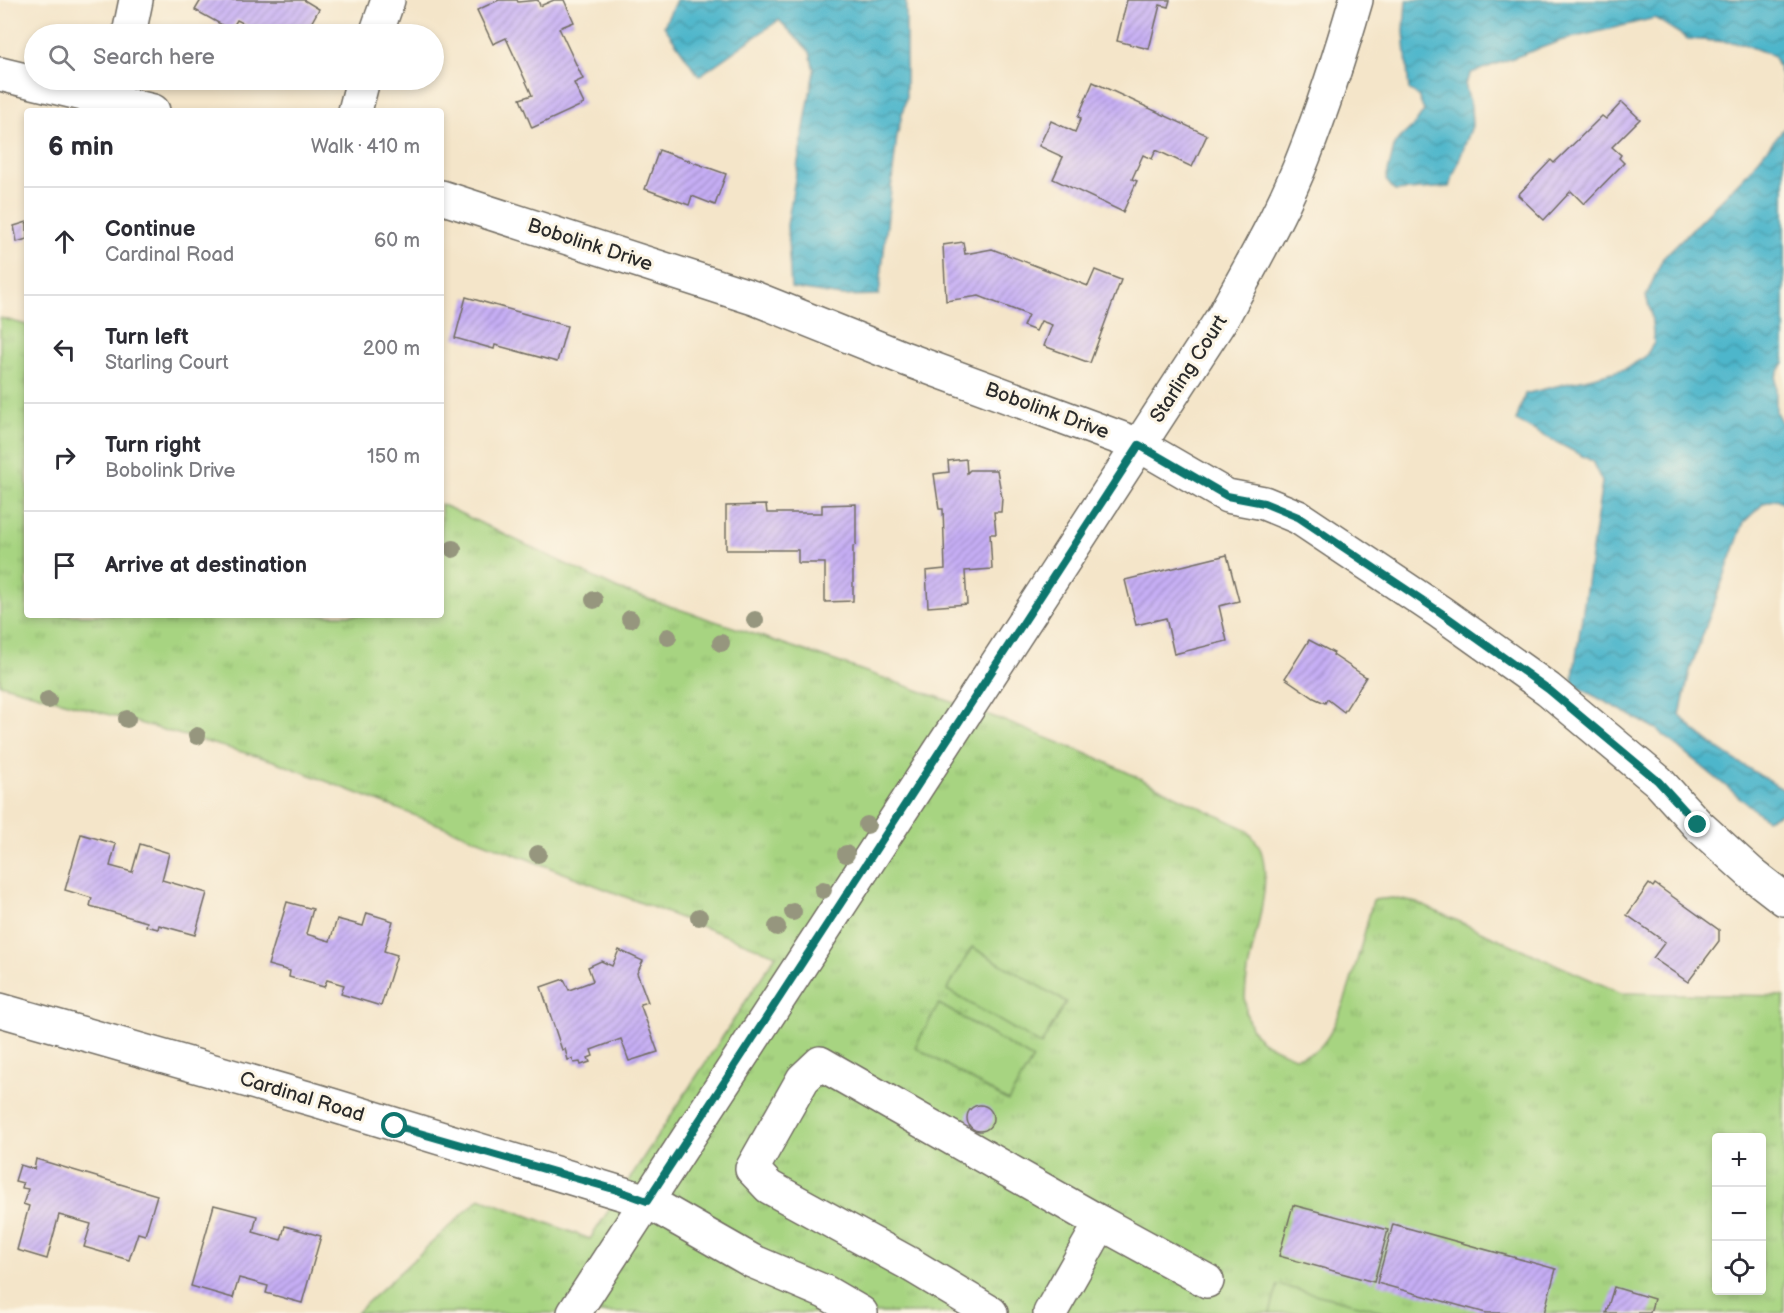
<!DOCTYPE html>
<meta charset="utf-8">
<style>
:root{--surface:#fff;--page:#f2f2f3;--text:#2b2b33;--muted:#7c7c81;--line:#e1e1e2}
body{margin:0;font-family:"Balsamiq Sans",sans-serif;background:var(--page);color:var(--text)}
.controls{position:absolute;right:18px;bottom:18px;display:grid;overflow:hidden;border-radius:6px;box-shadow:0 3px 9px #0003}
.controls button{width:54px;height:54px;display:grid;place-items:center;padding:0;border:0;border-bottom:2px solid var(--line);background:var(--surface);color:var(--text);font:30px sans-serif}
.stop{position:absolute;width:18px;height:18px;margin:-14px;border:4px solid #0f766e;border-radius:50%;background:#fff}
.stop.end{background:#0f766e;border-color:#fff;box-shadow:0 2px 6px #0008}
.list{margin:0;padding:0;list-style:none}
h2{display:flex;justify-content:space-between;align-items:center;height:78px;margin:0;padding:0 24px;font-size:26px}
h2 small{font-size:20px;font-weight:400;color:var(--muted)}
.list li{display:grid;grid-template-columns:39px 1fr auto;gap:18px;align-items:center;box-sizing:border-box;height:108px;padding:0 24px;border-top:2px solid var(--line)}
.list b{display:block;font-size:22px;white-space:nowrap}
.list p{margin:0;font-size:20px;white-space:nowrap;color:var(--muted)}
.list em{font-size:20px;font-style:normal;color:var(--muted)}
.icon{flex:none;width:33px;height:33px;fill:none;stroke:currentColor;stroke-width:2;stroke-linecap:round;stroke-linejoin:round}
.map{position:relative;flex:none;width:1784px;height:1313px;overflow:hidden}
.search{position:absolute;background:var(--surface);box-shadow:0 3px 9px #0003;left:24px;top:24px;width:420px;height:66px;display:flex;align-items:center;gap:15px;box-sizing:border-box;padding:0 21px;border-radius:33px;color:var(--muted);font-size:22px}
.panel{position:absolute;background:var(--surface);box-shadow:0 3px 9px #0003;left:24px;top:108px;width:420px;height:510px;border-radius:6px}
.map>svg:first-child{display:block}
.grass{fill:url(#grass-tufts);stroke:#698056;stroke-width:1.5;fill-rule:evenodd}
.pitch{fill:#a7d481;stroke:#698056;stroke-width:1.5}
.water{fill:url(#water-waves);stroke:#3c707b;stroke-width:1.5}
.building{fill:url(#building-hatch)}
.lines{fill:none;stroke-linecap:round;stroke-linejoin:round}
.minor-casing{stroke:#716c62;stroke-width:36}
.minor{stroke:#fff;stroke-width:33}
.tree{fill:#96967e}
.route{stroke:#0f766e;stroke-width:8}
.labels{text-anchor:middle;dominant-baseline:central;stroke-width:6;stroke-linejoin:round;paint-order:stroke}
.street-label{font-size:20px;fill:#2b2b2b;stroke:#fcf5e5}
</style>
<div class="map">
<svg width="1784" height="1313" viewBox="0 0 1784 1313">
<defs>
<pattern id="grass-tufts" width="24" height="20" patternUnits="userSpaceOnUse" patternTransform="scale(1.5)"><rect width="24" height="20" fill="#a7d481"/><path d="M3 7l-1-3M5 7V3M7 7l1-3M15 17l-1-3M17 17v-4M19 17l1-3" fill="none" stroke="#90b670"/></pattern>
<pattern id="water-waves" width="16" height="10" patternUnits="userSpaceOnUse" patternTransform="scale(1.5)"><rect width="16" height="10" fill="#4db6cb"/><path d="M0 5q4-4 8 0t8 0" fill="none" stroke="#4094a5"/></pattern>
<pattern id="building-hatch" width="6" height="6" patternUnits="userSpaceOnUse" patternTransform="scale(1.5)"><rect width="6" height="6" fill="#c6aef5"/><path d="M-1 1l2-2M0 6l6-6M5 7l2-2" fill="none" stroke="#a18ec7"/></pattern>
</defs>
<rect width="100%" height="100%" fill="#fcf5e5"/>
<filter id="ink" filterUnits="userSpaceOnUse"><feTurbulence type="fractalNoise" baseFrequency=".0167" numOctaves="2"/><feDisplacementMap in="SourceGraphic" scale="12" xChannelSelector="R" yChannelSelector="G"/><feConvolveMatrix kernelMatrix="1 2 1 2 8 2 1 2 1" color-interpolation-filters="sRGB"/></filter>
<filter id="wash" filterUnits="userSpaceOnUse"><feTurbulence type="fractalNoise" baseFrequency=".008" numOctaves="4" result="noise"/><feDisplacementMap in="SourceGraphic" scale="24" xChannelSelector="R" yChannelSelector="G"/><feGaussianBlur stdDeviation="1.35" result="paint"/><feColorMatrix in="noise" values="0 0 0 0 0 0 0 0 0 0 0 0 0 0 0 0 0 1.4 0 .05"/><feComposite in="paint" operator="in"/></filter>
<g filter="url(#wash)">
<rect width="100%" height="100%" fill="#f4e5c9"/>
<path class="grass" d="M0 318 27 325V615H441V504L618 589 832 660 989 715 1095 757 1246 829C1251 835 1257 841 1260 848 1281 903 1223 990 1255 1034 1263 1045 1283 1052 1295 1057 1300 1056 1308 1055 1313 1052 1342 1038 1364 932 1373 900L1393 898 1417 903 1621 993 1784 996V1313H356L480 1198 590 1239 776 955 274 761 0 684ZM1716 1138H1762V1290H1716Z"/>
<g class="pitch">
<path d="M972 947 1066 1002 1041 1045 947 990Z"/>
<path d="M939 1004 1033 1059 1008 1101 915 1047Z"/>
<path d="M1278 1285 1383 1311V1313H1270Z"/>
</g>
<g class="water">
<path d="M676 0H906V98L897 136 879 295 841 296 791 288 787 225 814 71 810 52 779 20 699 76 664 26Z"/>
<path d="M1406 0H1784V93L1781 75 1774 56 1741 43 1688 39 1655 18 1563 40 1471 73 1465 84 1471 106 1472 126 1449 187 1395 191 1386 180 1395 143 1415 124 1424 111 1418 96 1409 90 1404 31Z"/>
<path d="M1784 128V362L1776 377V412L1784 427V504L1777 499 1764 503 1744 522 1690 670 1680 715C1700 742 1754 771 1784 790V812L1766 819 1656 729 1572 684 1602 482 1592 461 1516 421 1525 394 1625 369 1645 357 1654 343 1651 313 1646 296 1663 258 1743 178Z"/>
</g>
<g id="blocks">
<g class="building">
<path d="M201 0H304L319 9 305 34H249L253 28 237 20 231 30 195 10Z"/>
<path d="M499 0H517L518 2 538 0 540 6 554 0H564L574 22 559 28 583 79 574 83 584 104 532 128 520 99 532 95 506 38 493 44 477 10Z"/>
<path d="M1127 0H1170L1168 7 1160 5 1149 49 1117 41Z"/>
<path d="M1093 82 1207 135 1192 167 1156 150 1152 159 1143 155 1132 179 1137 181 1123 212 1053 179 1063 157 1039 146 1051 121 1075 132 1081 118 1078 117Z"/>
<path d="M1622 102 1640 119 1612 147 1621 155 1619 158 1624 163 1584 204 1571 191 1544 220 1518 195 1551 160 1554 163 1602 116 1606 119Z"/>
<path d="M659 150 726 174 715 205 692 196 689 205 645 189Z"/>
<path d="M27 222V239L17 242 14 226Z"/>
<path d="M963 242 965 254 992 249 1088 286 1095 270 1121 280 1090 363 1044 346 1052 325 1041 321 1036 331 1023 326 1028 315 979 296 946 301 943 245Z"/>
<path d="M466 297 567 326 557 362 495 345 494 349 455 338Z"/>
<path d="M966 459 967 473 970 470H997L1002 498 1001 512H994L996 534H990L992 569 965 571 967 604 928 607 926 571 945 569 943 509H939L934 474 949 472 948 461Z"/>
<path d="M856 504V545L853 546V601L825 602V563H798V550H726V506L766 505 767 513H822V505Z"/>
<path d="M1227 555 1239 601 1219 606 1227 641 1174 654 1166 618 1136 625 1125 580Z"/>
<path d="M1309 640 1334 653 1333 655 1366 677 1344 712 1327 699 1325 703 1314 698 1285 678Z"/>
<path d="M81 834 116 844 110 866 132 872 140 844 169 853 162 880 207 893 195 935 159 925 158 929 146 926 147 922 90 906 92 898 65 890Z"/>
<path d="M1649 884 1653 887 1655 884 1719 930V941L1688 982 1653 958 1665 942 1627 915Z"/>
<path d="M287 902 313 909 306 934 330 941 337 919 363 926 367 913 393 921 384 951 397 955 381 1006 341 994 344 985 327 980 324 987 289 977 290 971 268 965Z"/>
<path d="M619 950 643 961 637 973 648 1002 640 1004 658 1052 629 1061 621 1039 591 1050 593 1056 588 1058 590 1062 581 1065 580 1062 574 1063 572 1059 568 1060 565 1049 562 1050 541 987 564 979 569 990 593 981 588 967 601 961 612 966Z"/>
<circle cx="980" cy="1118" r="13"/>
<path d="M36 1159 157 1195 145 1235 138 1233 129 1260 84 1247 91 1224 59 1215 47 1259 17 1250 29 1206 23 1204 28 1189 22 1188 23 1183 15 1181 20 1165 34 1169Z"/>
<path d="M214 1205 257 1216 253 1232 281 1240 285 1226 321 1236 302 1303 266 1293 268 1286 239 1278 233 1298 191 1286Z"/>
<path d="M1293 1205 1388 1230 1374 1282 1279 1256Z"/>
<path d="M1393 1224 1556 1269 1544 1313H1486L1377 1283Z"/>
<path d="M1614 1287 1654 1299 1650 1313H1606Z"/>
</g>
</g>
</g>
<g filter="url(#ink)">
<use href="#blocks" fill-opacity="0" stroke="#716c62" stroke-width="1.5"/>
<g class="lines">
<defs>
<g id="minor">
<path d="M129 34 136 0"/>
<path d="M376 34 388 0"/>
<path d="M0 74 153 111"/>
<path d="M355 111 363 80"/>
<path d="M441 197 754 298 906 359 1139 445 1227 496 1264 503 1298 517 1440 612 1548 689 1658 781 1698 825 1753 875 1784 899"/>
<path d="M0 1010 315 1100 647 1201 752 1261 825 1292 861 1313"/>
<path d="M1101 1223 1207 1281"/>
<path d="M574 1313 1224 315C1252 263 1283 211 1304 156 1324 105 1341 52 1356 0"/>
<path d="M991 1313 908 1263 769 1187 752 1169 803 1079 820 1063 1101 1223 1050 1313"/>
</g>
</defs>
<use href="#minor" class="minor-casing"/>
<use href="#minor" class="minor"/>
</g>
<g class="tree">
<circle cx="453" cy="549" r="9"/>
<circle cx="594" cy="600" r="9"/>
<circle cx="630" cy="619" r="9"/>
<circle cx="755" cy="620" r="9"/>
<circle cx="668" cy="637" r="9"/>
<circle cx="721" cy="643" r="9"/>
<circle cx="48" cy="700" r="9"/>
<circle cx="127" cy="719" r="9"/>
<circle cx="197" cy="736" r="9"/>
<circle cx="867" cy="825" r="9"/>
<circle cx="538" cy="854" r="9"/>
<circle cx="846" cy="854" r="9"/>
<circle cx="823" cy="890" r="9"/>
<circle cx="793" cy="912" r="9"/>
<circle cx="699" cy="917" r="9"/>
<circle cx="777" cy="927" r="9"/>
</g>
</g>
<g class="lines" filter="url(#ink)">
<path class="route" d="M395 1126 617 1190 647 1201 1139 445 1227 496 1264 503 1298 517 1440 612 1548 689 1658 781 1698 825"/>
</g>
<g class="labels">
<g class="street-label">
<text transform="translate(590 245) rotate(18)">Bobolink Drive</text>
<text transform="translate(1189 369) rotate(-57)">Starling Court</text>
<text transform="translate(1047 411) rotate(20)">Bobolink Drive</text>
<text transform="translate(302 1097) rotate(17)">Cardinal Road</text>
</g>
</g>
</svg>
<div class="controls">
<button>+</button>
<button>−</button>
<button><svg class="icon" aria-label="locate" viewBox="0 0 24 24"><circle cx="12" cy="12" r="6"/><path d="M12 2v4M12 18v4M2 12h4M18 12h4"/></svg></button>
</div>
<div class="stop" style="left:395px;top:1126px"></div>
<div class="stop end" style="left:1698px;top:825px"></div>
<div class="search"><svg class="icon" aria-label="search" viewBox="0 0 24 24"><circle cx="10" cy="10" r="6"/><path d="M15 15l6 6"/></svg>Search here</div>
<section class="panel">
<h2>6 min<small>Walk · 410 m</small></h2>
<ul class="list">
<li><svg class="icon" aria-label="ahead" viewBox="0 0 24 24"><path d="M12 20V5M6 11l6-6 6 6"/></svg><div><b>Continue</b><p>Cardinal Road</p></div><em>60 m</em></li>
<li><svg class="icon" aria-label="left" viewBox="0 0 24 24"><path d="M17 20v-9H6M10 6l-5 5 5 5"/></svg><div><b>Turn left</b><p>Starling Court</p></div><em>200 m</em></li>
<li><svg class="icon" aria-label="right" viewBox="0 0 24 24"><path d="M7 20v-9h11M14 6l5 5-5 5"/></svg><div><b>Turn right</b><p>Bobolink Drive</p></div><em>150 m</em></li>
<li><svg class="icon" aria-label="arrive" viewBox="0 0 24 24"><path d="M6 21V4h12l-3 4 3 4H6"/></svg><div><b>Arrive at destination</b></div></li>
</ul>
</section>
</div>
